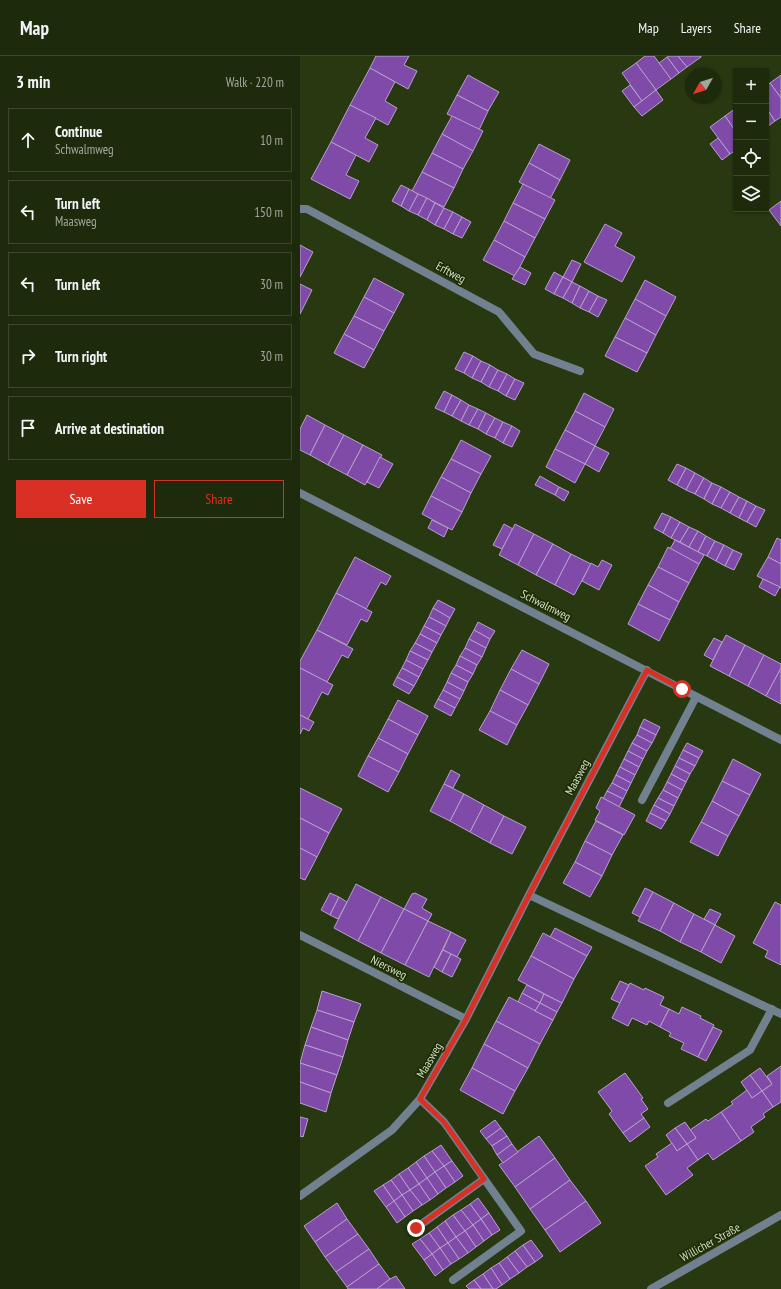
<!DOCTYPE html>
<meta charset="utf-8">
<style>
:root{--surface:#1e2a0c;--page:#2b361a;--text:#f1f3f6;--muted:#a1a79d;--line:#3c462d;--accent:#d93025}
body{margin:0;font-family:"PT Sans Narrow",sans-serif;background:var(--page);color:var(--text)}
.controls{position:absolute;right:12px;top:12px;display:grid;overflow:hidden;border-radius:0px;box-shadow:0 1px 3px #0004}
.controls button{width:36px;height:36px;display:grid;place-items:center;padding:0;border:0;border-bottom:1px solid var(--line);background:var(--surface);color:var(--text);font:20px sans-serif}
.compass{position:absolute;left:385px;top:12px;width:36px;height:36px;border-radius:50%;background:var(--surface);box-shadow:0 1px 3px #0004;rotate:231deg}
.stop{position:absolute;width:12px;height:12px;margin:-9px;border:3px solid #d93025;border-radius:50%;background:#fff}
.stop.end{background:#d93025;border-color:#fff;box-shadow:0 1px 4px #0008}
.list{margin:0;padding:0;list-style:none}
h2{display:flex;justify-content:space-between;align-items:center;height:52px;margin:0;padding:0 16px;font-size:17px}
h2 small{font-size:13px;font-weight:400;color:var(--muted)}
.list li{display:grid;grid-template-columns:26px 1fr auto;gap:12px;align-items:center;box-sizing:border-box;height:64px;margin:0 8px 8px;padding:0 8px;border:1px solid var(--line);border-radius:0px}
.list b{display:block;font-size:15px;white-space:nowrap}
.list p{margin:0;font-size:13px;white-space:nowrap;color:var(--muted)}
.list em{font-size:13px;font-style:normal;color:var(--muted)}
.actions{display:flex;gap:8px;padding:12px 16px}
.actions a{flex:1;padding:9px 0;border:1px solid var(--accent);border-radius:0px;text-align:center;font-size:14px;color:var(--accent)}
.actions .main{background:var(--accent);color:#fff}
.icon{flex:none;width:22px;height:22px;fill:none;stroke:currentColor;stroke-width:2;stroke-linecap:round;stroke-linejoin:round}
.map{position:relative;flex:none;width:481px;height:1233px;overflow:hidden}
header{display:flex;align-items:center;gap:24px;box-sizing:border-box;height:56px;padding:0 20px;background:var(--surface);border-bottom:1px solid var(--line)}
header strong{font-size:19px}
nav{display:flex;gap:22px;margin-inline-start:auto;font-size:14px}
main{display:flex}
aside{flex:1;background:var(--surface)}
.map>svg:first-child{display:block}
.building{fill:#7f4aa8;stroke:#b7a1cc}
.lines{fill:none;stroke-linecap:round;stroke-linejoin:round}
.service{stroke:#718190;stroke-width:8}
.minor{stroke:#718190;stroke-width:8}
.tertiary{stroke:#718190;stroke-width:8}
.route{stroke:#d93025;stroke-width:5}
.labels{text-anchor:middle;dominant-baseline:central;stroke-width:3.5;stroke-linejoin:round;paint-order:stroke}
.street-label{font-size:12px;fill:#d3dec7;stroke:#1e2d05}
</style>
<header>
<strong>Map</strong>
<nav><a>Map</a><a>Layers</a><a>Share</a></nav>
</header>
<main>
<aside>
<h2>3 min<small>Walk · 220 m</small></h2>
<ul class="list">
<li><svg class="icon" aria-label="ahead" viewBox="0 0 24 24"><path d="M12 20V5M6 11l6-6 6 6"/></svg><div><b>Continue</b><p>Schwalmweg</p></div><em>10 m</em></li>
<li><svg class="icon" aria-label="left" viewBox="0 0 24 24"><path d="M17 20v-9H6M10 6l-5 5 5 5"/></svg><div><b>Turn left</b><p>Maasweg</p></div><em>150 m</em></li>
<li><svg class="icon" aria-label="left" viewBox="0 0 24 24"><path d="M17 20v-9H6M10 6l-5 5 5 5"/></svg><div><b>Turn left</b></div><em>30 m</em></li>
<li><svg class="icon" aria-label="right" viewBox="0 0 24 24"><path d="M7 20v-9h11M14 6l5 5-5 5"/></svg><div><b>Turn right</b></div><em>30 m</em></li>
<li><svg class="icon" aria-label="arrive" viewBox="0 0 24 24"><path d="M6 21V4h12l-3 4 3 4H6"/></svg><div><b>Arrive at destination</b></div></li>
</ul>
<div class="actions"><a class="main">Save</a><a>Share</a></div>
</aside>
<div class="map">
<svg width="481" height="1233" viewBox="0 0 481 1233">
<rect width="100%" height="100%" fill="#283810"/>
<g class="building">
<path d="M76 0H109L104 9 117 15 108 33 70 12Z"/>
<path d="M345 0H354L371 23 356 34 336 7Z"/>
<path d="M369 0H378L387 11 379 17 367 1Z"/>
<path d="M378 0H401V1L387 11Z"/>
<path d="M367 1 379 17 371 23 359 7Z"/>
<path d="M336 7 356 34 342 45 322 17Z"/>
<path d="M70 12 95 26 85 45 97 52 88 69 50 49Z"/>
<path d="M168 19 199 36 188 55 157 39Z"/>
<path d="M481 19V42L470 27Z"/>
<path d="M470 27 481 42V61L475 65 466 52V30Z"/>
<path d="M330 29 342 45 334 51 322 35Z"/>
<path d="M356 34 363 44 342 60 334 51Z"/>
<path d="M157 39 188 55 179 74 147 58Z"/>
<path d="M50 49 76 62 65 82 78 89 69 106 31 86Z"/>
<path d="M436 52V76L425 60Z"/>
<path d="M466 52 475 65 467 71 466 69Z"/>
<path d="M152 60 183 75 173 95 142 78Z"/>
<path d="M425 60 436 76V94L430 98 410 71Z"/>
<path d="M142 78 173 95 163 113 132 97Z"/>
<path d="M418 82 430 98 422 104 410 88Z"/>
<path d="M31 86 56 99 46 119 59 125 50 143 11 123Z"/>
<path d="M239 88 270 104 260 124 229 107Z"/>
<path d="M132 97 163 113 154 132 122 116Z"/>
<path d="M229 107 260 124 250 143 219 126Z"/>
<path d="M122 116 154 132 144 151 112 135Z"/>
<path d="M223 128 255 144 245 163 213 147Z"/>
<path d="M101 129 109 133 101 150 92 145Z"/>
<path d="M109 133 118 138 109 155 101 150Z"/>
<path d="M118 138 127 142 118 159 109 155Z"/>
<path d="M127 142 135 147 127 164 118 159Z"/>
<path d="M481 145V170L469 154Z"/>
<path d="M135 147 144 152 135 169 127 164Z"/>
<path d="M213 147 245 163 235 182 204 165Z"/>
<path d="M144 152 153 156 144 173 135 169Z"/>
<path d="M153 156 162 161 153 178 144 173Z"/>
<path d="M162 161 171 166 162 182 153 178Z"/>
<path d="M204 165 235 182 225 201 194 184Z"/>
<path d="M305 168 322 177 315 190 335 201 322 226 284 206Z"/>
<path d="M194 184 225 201 215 220 183 204Z"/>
<path d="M0 189 13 196 0 221Z"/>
<path d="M272 204 281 208 272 226 263 221Z"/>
<path d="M220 211 231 217 225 229 212 223Z"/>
<path d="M254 216 263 221 254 238 245 233Z"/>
<path d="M263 221 272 226 263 242 254 238Z"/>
<path d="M74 222 104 238 94 257 64 241Z"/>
<path d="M345 224 376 241 366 260 335 243Z"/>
<path d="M272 226 280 230 272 247 263 242Z"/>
<path d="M0 228 12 234 0 258Z"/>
<path d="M280 230 289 235 280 252 272 247Z"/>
<path d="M289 235 298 240 289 256 280 252Z"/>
<path d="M298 240 307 244 298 261 289 256Z"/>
<path d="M64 241 94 257 84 275 54 260Z"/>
<path d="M335 243 366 260 356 279 325 262Z"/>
<path d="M54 260 84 275 74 294 44 278Z"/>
<path d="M325 262 356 279 347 297 315 281Z"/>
<path d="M44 278 74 294 64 312 34 297Z"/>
<path d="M315 281 347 297 337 316 305 300Z"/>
<path d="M164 296 173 300 164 317 155 313Z"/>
<path d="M173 300 181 305 172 322 164 317Z"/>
<path d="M181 305 190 309 181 326 172 322Z"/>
<path d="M190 309 198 314 189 331 181 326Z"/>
<path d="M198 314 207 318 198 335 189 331Z"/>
<path d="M207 318 215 323 206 340 198 335Z"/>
<path d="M215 323 224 327 215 344 206 340Z"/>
<path d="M144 335 152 339 144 356 135 352Z"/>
<path d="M284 337 314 353 305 371 275 355Z"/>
<path d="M152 339 161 344 152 360 144 356Z"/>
<path d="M161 344 169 349 161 365 152 360Z"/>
<path d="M169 349 178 353 169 369 161 365Z"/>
<path d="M178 353 186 357 178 373 169 369Z"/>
<path d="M275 355 305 371 295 390 265 374Z"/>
<path d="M186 357 195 362 186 378 178 373Z"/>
<path d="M7 359 25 369 10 399 0 394V373Z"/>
<path d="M195 362 203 366 195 382 186 378Z"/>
<path d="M203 366 212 370 203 387 195 382Z"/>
<path d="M25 369 44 379 28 409 10 399Z"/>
<path d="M212 370 220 375 212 391 203 387Z"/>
<path d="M265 374 295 390 285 408 255 393Z"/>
<path d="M44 379 63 389 47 419 28 409Z"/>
<path d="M161 384 191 400 181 418 151 403Z"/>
<path d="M63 389 82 399 65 429 47 419Z"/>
<path d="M295 390 309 397 299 416 285 408Z"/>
<path d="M255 393 285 408 275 427 246 411Z"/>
<path d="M80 401 93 408 79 432 67 426Z"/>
<path d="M151 403 181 418 171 437 141 421Z"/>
<path d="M377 408 386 412 377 429 368 424Z"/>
<path d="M386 412 395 417 386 434 377 429Z"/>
<path d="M395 417 404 422 395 438 386 434Z"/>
<path d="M240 420 259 431 255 439 235 429Z"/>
<path d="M141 421 171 437 162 456 131 440Z"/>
<path d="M404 422 412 427 404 443 395 438Z"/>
<path d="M412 427 421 431 412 448 404 443Z"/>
<path d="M259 431 269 436 264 445 255 439Z"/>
<path d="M421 431 430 436 421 452 412 448Z"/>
<path d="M430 436 439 441 430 457 421 452Z"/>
<path d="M131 440 162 456 152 474 122 458Z"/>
<path d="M439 441 447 445 439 462 430 457Z"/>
<path d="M447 445 456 450 447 466 439 462Z"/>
<path d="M456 450 465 454 456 471 447 466Z"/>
<path d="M362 457 371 461 363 477 354 472Z"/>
<path d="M371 461 380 466 371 482 363 477Z"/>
<path d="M132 464 148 472 144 481 128 472Z"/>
<path d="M380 466 389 471 380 486 371 482Z"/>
<path d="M204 468 213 473 202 493 193 489Z"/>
<path d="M215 468 234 478 218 509 199 499Z"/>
<path d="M389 471 398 475 389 491 380 486Z"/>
<path d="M398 475 406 480 398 496 389 491Z"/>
<path d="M234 478 253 488 236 519 218 509Z"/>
<path d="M406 480 415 485 407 500 398 496Z"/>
<path d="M477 482 481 484V508L468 501Z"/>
<path d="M375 484 404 499 399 508 370 493Z"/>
<path d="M415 485 424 489 416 505 407 500Z"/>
<path d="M253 488 271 498 255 529 236 519Z"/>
<path d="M424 489 433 494 425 510 416 505Z"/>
<path d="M368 491 399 508 389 527 358 511Z"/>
<path d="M433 494 442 498 434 514 425 510Z"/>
<path d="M271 498 291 508 274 539 255 529Z"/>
<path d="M55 501 91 520 86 529 81 526 66 553 36 537Z"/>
<path d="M468 501 481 508V532L457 520Z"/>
<path d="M302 504 312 509 299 534 282 525 291 507 298 511Z"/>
<path d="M358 511 389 527 379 546 348 529Z"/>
<path d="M463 523 480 531 475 540 459 531Z"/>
<path d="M348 529 379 546 370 564 338 548Z"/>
<path d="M36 537 72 556 67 566 61 563 47 589 17 574Z"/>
<path d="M138 544 155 553 150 562 133 552Z"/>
<path d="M338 548 370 564 359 585 328 568Z"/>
<path d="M133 552 150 562 146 570 129 561Z"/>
<path d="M129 561 146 570 141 579 124 570Z"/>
<path d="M178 566 195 575 190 583 174 574Z"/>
<path d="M124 570 141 579 137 587 120 578Z"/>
<path d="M17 574 53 593 48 602 42 599 27 626 0 612V605Z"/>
<path d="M174 574 190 583 186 592 169 583Z"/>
<path d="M120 578 137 587 132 596 115 587Z"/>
<path d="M426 579 445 589 429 620 410 610Z"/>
<path d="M414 582 422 586 413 604 404 599Z"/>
<path d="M169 583 186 592 182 601 165 592Z"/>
<path d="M115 587 132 596 128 604 110 595Z"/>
<path d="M445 589 464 599 448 630 429 620Z"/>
<path d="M165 592 182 601 177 609 160 600Z"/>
<path d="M222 594 249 608 239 628 211 613Z"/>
<path d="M110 595 128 604 123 613 106 604Z"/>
<path d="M464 599 481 608V612L466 640 448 630Z"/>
<path d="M160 600 177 609 173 618 156 609Z"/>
<path d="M106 604 123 613 119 621 102 612Z"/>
<path d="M156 609 173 618 168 626 151 617Z"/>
<path d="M0 612 33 629 28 639 22 636 8 663 0 659Z"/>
<path d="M102 612 119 621 114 630 97 621Z"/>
<path d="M481 612V648L466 640Z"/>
<path d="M211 613 239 628 228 649 200 634Z"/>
<path d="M151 617 168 626 164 635 147 626Z"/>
<path d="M97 621 114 630 109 638 93 629Z"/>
<path d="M147 626 164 635 160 643 143 634Z"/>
<path d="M143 634 160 643 155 652 138 643Z"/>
<path d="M200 634 228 649 217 669 190 655Z"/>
<path d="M138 643 155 652 151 660 134 651Z"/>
<path d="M98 644 128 660 118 679 88 663Z"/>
<path d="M190 655 217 669 207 689 179 674Z"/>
<path d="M0 659 14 666 9 675 3 672 0 678Z"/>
<path d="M88 663 118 679 108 698 78 682Z"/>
<path d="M344 663 360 671 356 679 340 671Z"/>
<path d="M340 671 356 679 352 687 337 679Z"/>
<path d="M337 679 352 687 347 695 332 687Z"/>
<path d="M78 682 108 698 99 716 68 700Z"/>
<path d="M332 687 347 695 343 703 328 695Z"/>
<path d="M387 687 403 695 399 702 383 694Z"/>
<path d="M383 694 399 702 395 710 379 702Z"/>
<path d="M328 695 343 703 339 711 324 703Z"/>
<path d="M68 700 99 716 88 736 58 720Z"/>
<path d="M379 702 395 710 390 718 375 710Z"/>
<path d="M324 703 339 711 335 719 320 711Z"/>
<path d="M433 703 461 718 450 739 422 725Z"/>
<path d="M375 710 390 718 386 726 371 718Z"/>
<path d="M320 711 335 719 331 727 316 719Z"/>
<path d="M151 714 160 719 153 732 144 728Z"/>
<path d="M371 718 386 726 382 734 367 726Z"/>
<path d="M316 719 331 727 327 735 312 727Z"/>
<path d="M422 725 450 739 439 760 412 745Z"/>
<path d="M367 726 382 734 378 742 363 734Z"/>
<path d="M312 727 327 735 323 743 307 735Z"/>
<path d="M144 728 164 738 150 765 130 755Z"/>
<path d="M0 732 42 753 29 777 0 762Z"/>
<path d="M363 734 378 742 374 750 358 742Z"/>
<path d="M307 735 323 743 319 751 303 743Z"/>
<path d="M164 738 184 749 170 776 150 765Z"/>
<path d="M301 741 335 759 324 779 295 764 300 755 296 752Z"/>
<path d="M358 742 374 750 370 758 354 749Z"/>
<path d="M412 745 439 760 428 780 401 766Z"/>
<path d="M184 749 204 760 190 787 170 776Z"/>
<path d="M354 749 370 758 366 765 350 757Z"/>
<path d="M350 757 366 765 361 773 346 765Z"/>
<path d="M204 760 226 771 212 798 190 787Z"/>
<path d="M0 762 29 777 17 801 0 792Z"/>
<path d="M296 765 323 779 312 799 285 785Z"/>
<path d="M401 766 428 780 418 800 390 786Z"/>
<path d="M285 785 312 799 302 820 275 806Z"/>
<path d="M0 792 17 801 5 824 0 822Z"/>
<path d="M275 806 302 820 290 841 263 827Z"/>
<path d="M56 828 81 841 58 885 34 872Z"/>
<path d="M345 832 353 836 340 861 332 857Z"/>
<path d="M353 836 374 847 360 875 338 865Z"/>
<path d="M30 837 39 841 30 859 21 854Z"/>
<path d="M115 837 127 843 122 852 132 858 128 865 104 853 112 838Z"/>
<path d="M39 841 47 846 38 863 30 859Z"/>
<path d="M81 841 104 853 81 897 58 885Z"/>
<path d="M475 846 481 849V909L465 901 468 895 453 887Z"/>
<path d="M374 847 394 858 380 886 360 875Z"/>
<path d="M104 853 128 865 105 909 81 897Z"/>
<path d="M410 853 421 858 415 869 404 863Z"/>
<path d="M394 858 415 869 401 896 380 886Z"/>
<path d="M128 865 151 876 129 921 105 909Z"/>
<path d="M415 869 435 880 421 907 401 896Z"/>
<path d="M255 872 292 891 287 900 250 881Z"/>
<path d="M151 876 166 884 157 901 143 894Z"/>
<path d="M243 877 287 900 274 923 231 900Z"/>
<path d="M143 894 151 898 142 916 134 911Z"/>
<path d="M151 898 161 903 152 921 142 916Z"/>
<path d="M231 900 274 923 262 947 218 924Z"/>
<path d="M320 925 329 929 320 947 311 943Z"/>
<path d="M330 927 344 934 345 932 364 941 360 949 369 953 360 971 349 965 347 969 332 962 328 970 312 962Z"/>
<path d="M227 929 244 938 240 947 222 937Z"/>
<path d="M22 935 61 948 54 966 17 954Z"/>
<path d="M222 937 240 947 235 955 218 946Z"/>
<path d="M244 938 262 947 257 956 240 947Z"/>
<path d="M209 941 253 964 240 988 196 965Z"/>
<path d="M240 947 257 956 253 964 235 955Z"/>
<path d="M382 951 401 960 400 962 414 969 398 1001 381 993 384 987 369 980 371 977 360 971 369 953 379 958Z"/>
<path d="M17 954 54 966 48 984 11 971Z"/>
<path d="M196 965 240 988 228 1012 184 988Z"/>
<path d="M11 971 48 984 43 1001 5 989Z"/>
<path d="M413 971 422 975 406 1005 398 1001Z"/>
<path d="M184 988 228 1012 215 1035 172 1012Z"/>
<path d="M5 989 43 1001 37 1019 0 1007Z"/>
<path d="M0 1007 37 1019 31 1037 0 1026Z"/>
<path d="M481 1010V1046L473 1051 462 1035 472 1028 467 1020Z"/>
<path d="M172 1012 215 1035 203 1058 160 1034Z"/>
<path d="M460 1012 472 1028 462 1035 450 1019Z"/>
<path d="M325 1017 343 1042 341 1043 348 1053 341 1058 344 1062 323 1077 309 1058 312 1055 298 1036Z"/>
<path d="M450 1019 462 1035 452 1042 441 1026Z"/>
<path d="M0 1026 31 1037 26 1056 0 1047Z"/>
<path d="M447 1034 452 1042 462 1035 473 1051 463 1058 465 1061 451 1071 454 1076 441 1085 421 1056 433 1048 431 1046Z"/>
<path d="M421 1056 441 1085 413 1104 408 1097 398 1104 387 1088 396 1082 390 1074 406 1063 408 1065Z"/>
<path d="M0 1061 8 1063 3 1081 0 1080Z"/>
<path d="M344 1062 350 1071 330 1086 323 1077Z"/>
<path d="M195 1064 201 1072 186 1083 180 1075Z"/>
<path d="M385 1066 396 1082 387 1088 375 1072Z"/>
<path d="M201 1072 207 1080 192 1090 186 1083Z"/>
<path d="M375 1072 387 1088 377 1095 366 1079Z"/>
<path d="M207 1080 212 1088 197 1099 192 1090Z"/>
<path d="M239 1080 255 1102 215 1131 199 1109Z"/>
<path d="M372 1087 377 1095 387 1088 398 1104 387 1112 393 1119 366 1139 345 1110 358 1101 356 1098Z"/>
<path d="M212 1088 218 1096 203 1107 197 1099Z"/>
<path d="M141 1089 152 1105 144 1110 132 1095Z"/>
<path d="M132 1095 144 1110 135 1116 124 1100Z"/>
<path d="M124 1100 135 1116 127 1122 116 1106Z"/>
<path d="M255 1102 270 1124 230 1153 215 1131Z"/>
<path d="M152 1105 163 1120 155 1126 144 1110Z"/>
<path d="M116 1106 127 1122 119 1128 108 1112Z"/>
<path d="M144 1110 155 1126 146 1132 135 1116Z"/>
<path d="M108 1112 119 1128 110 1134 99 1118Z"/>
<path d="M135 1116 146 1132 138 1138 127 1122Z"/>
<path d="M99 1118 110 1134 102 1139 91 1124Z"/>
<path d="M127 1122 138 1138 130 1144 119 1128Z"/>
<path d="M91 1124 102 1139 94 1145 83 1129Z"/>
<path d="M270 1124 286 1145 245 1174 230 1153Z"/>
<path d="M119 1128 130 1144 122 1149 110 1134Z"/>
<path d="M83 1129 94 1145 86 1151 74 1135Z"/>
<path d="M110 1134 122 1149 113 1155 102 1139Z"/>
<path d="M102 1139 113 1155 105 1161 94 1145Z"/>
<path d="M178 1142 189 1157 181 1163 170 1148Z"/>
<path d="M94 1145 105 1161 97 1167 86 1151Z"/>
<path d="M286 1145 301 1167 260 1196 245 1174Z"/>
<path d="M37 1147 47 1163 15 1186 4 1170Z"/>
<path d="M170 1148 181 1163 173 1169 161 1154Z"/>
<path d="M161 1154 173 1169 165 1175 153 1159Z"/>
<path d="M189 1157 200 1174 192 1179 181 1163Z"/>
<path d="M153 1159 165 1175 156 1181 145 1165Z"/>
<path d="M47 1163 58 1178 25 1201 15 1186Z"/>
<path d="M181 1163 192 1179 184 1185 173 1169Z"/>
<path d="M145 1165 156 1181 148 1187 137 1171Z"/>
<path d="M173 1169 184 1185 176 1191 165 1175Z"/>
<path d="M137 1171 148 1187 140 1192 129 1177Z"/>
<path d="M165 1175 176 1191 168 1197 156 1181Z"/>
<path d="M129 1177 140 1192 132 1198 120 1183Z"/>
<path d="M58 1178 69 1193 36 1216 25 1201Z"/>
<path d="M156 1181 168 1197 159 1203 148 1187Z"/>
<path d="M120 1183 132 1198 124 1204 112 1188Z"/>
<path d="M231 1184 243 1200 235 1206 223 1189Z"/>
<path d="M148 1187 159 1203 151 1208 140 1192Z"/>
<path d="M223 1189 235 1206 227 1211 215 1195Z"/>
<path d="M140 1192 151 1208 143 1214 132 1198Z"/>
<path d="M69 1193 79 1208 47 1231 36 1216Z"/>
<path d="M215 1195 227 1211 219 1217 207 1201Z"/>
<path d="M132 1198 143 1214 135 1220 124 1204Z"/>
<path d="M207 1201 219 1217 210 1223 199 1207Z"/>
<path d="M199 1207 210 1223 202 1229 191 1212Z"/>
<path d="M79 1208 90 1223 77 1233H48L47 1231Z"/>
<path d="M191 1212 202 1229 196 1233H193L183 1218Z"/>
<path d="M183 1218 193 1233H181L174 1224Z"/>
<path d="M96 1220 105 1233H77L90 1223Z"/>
<path d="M174 1224 181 1233H169L166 1230Z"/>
</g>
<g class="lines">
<g class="service">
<path d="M342 744 396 641"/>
<path d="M120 1043 144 1066 221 1175 153 1224"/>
<path d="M368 1047 450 994 472 953"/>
<path d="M116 1172 184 1123"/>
</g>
<g class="minor">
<path d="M0 153H7L199 256 234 298 280 315"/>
<path d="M0 437 481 684"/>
<path d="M229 839 481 958"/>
<path d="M0 879 166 963"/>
<path d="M0 1140 92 1074 120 1043 166 963 231 835 347 614"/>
</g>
<path class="tertiary" d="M351 1233 481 1159"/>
</g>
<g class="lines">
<path class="route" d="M116 1172 184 1123 144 1066 120 1043 166 963 231 835 347 614 382 633"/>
</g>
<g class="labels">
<g class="street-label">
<text transform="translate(151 216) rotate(28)">Erftweg</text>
<text transform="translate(246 549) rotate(27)">Schwalmweg</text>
<text transform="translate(277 721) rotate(-62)">Maasweg</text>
<text transform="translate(89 911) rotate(27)">Niersweg</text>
<text transform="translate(129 1004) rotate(-60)">Maasweg</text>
<text transform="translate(410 1186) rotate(-29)">Willicher Straße</text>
</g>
</g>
</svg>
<div class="controls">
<button>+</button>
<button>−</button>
<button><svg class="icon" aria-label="locate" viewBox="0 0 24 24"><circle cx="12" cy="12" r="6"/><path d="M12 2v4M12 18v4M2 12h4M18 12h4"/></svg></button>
<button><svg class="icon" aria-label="layers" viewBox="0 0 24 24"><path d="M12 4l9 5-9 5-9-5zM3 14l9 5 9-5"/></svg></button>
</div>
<svg class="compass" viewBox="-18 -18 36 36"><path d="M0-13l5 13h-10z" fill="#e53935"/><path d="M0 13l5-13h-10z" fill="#a1a79d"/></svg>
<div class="stop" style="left:382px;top:633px"></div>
<div class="stop end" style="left:116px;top:1172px"></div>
</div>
</main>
